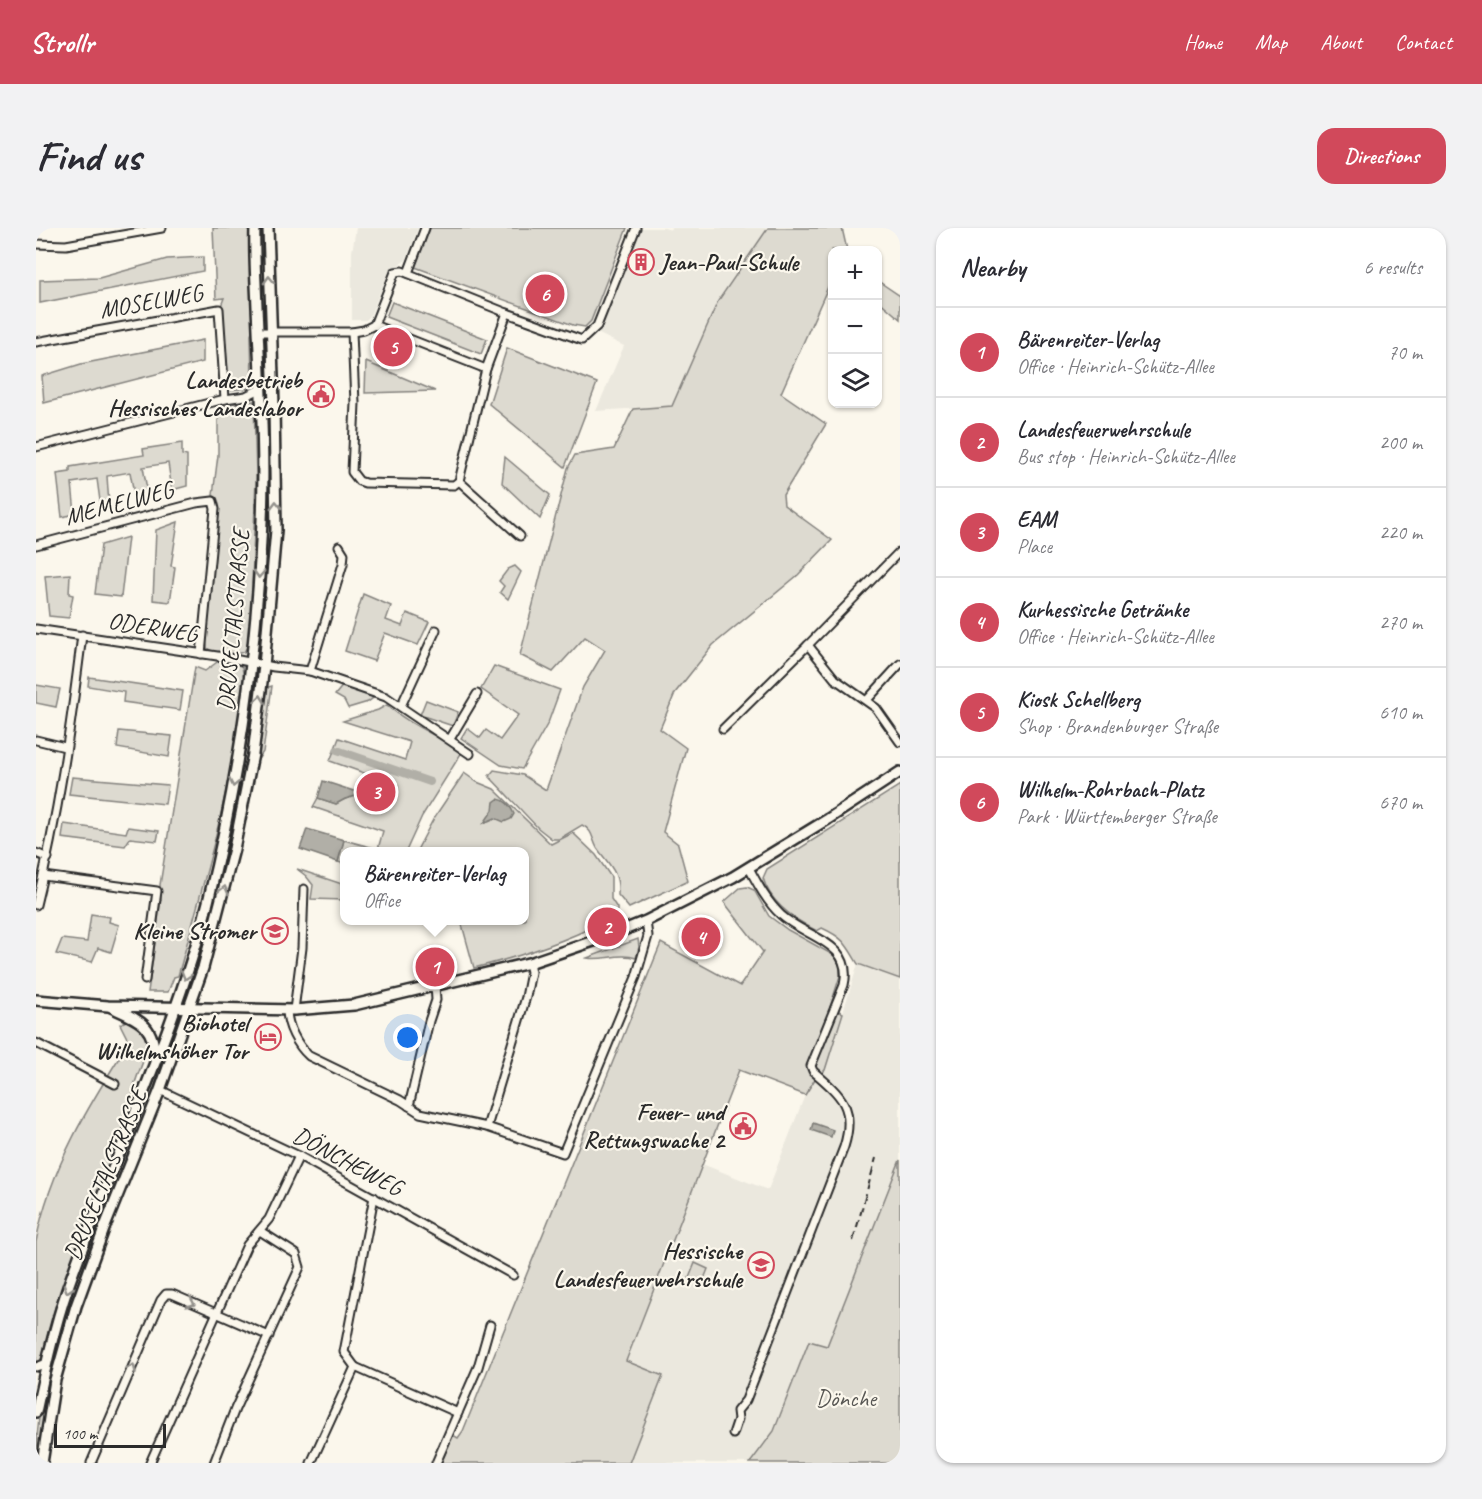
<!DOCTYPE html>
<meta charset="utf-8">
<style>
:root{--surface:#fff;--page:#f2f2f3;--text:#2b2b33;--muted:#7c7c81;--line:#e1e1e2;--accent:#d1495b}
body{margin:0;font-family:Caveat,sans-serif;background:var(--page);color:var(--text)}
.controls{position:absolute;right:18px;top:18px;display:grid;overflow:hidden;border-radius:12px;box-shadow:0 2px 4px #0004}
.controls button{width:54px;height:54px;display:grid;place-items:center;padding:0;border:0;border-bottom:2px solid var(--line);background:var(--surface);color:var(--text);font:30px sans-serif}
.scale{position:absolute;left:18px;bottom:15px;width:112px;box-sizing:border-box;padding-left:6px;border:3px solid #2b2b2b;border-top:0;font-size:16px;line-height:21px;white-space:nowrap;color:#2b2b2b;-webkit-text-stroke:4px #fbf7ec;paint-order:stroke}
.you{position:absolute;left:372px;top:810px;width:21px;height:21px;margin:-15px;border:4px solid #fff;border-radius:50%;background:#1a73e8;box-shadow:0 0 0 9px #1a73e833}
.badge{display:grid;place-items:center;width:39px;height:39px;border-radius:50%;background:var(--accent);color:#fff;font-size:20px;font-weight:700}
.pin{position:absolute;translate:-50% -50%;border:3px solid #fff;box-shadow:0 2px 6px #0006}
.popup{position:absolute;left:304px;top:619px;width:189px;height:78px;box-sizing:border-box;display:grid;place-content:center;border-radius:12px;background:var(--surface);filter:drop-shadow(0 2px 4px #0005);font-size:20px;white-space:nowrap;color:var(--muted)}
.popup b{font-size:22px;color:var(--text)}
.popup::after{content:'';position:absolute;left:50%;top:100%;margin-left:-12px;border:12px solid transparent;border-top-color:var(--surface)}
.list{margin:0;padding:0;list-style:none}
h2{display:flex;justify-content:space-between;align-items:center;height:78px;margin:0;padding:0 24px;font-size:26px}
h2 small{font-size:20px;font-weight:400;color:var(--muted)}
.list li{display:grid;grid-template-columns:39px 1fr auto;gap:18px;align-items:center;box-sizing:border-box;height:90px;padding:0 24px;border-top:2px solid var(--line)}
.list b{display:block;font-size:22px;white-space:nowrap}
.list p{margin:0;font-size:20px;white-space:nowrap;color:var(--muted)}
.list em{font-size:20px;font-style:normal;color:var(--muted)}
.icon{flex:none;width:33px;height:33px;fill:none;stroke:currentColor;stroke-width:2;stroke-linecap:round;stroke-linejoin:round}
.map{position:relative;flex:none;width:864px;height:1235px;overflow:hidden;border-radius:18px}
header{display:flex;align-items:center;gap:36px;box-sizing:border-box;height:84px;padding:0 30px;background:var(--accent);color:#fff}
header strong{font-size:28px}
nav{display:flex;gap:33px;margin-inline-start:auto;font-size:21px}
.intro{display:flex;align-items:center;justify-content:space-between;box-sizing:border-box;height:144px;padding:0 36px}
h1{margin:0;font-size:42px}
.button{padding:15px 27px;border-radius:18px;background:var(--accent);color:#fff;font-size:21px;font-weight:700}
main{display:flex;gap:36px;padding:0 36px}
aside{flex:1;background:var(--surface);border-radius:18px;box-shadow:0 2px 4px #0004}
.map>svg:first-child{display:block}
.built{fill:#ebe8de}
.green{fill:#dddad0;stroke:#84827e;stroke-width:1.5}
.water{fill:#b1afa7;stroke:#7b7a75;stroke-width:1.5}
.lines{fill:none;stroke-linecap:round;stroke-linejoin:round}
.canal{stroke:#b1afa7;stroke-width:8}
.street-casing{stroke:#2b2b2b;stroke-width:11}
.secondary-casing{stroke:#2b2b2b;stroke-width:14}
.street{stroke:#fbf7ec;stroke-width:7}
.secondary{stroke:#fbf7ec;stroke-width:9}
.rail{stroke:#2b2b2b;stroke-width:2;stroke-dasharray:9 4.5;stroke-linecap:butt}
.oneway{stroke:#93918c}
.labels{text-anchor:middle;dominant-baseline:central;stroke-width:4.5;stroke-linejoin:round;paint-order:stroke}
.poi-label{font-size:24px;font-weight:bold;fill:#2b2b2b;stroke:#fbf7ec;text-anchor:end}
.street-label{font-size:24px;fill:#2b2b2b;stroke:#fbf7ec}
.park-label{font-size:24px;fill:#585754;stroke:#fbf7ec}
</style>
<header>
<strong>Strollr</strong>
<nav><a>Home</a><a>Map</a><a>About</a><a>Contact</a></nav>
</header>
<div class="intro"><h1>Find us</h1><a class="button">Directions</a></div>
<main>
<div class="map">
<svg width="864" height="1235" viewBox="0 0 864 1235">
<rect width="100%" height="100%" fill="#fbf7ec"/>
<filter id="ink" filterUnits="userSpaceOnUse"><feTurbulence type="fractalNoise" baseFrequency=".0167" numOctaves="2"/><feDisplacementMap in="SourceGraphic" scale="12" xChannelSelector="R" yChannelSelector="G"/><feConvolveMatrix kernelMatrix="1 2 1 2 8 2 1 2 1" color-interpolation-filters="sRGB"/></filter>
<g filter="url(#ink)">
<g class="built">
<path d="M320 0H382L370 32 353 43 334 88 330 92H316V24Z"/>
<path d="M603 0H628L635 2 636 0H732L682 73 636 178 560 183 588 118 561 105 566 98Z"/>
<path d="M822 736 864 751V932L791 1119 773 1113 738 1203 714 1235H593L627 1148 589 1133 666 936 732 962 769 867 779 851 789 842Z"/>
</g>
<g class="green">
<path d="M177 0H214L216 103 215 106 216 156 214 160 194 162 185 78 188 70 180 71Z"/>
<path d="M224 0H227L228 47 224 37Z"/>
<path d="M394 0H591L555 93 549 99 537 97 379 39Z"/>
<path d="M732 0H806L811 22H796V50L745 165 790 196 747 267 748 277 796 312 762 347 677 417 639 465 624 501 650 520 627 604 642 616 652 653 593 680 582 667C584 644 573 637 561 620 556 611 557 602 546 597L523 611H516L502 600 453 548 458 542 487 547 510 562 547 459 569 422 549 409 517 444 484 427 532 240 539 227 578 221 597 181 636 178 682 73Z"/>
<path d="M167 29V43L4 75V52L63 50 131 31Z"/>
<path d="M842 53 864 68V91L842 72Z"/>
<path d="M356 74 451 111 445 126 350 89Z"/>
<path d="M167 112V134L8 175 6 148 45 136Z"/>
<path d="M471 120 561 155 529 239 453 176Z"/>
<path d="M227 124H231C234 207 234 289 229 372L227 365 229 319Z"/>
<path d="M330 134 399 163 329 165Z"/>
<path d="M218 173 220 249 215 383 212 417 208 424C196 427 181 427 171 420L170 408 182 287 181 272 177 267 182 227V179Z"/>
<path d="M146 215V227L151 228V258L136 262 132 235 107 239 112 267 99 271 94 244 71 248 73 277 65 280 61 251 36 255 39 286 26 289 21 246 34 244V239L108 227 107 221Z"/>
<path d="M469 229 514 267 504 291 466 255Z"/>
<path d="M142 294 135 338 139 339 134 374 117 372 120 302Z"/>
<path d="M92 309 85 369 59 366 65 317Z"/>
<path d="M479 338 485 344 472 371 464 364 468 358 463 353 472 341Z"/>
<path d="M34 346 33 366 37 367 33 390 13 388 9 348Z"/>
<path d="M327 366 355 378 350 392 366 398 371 385 393 394 382 417 349 405 338 433 309 423Z"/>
<path d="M184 432 198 434 206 439C211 458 205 479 202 498 189 583 165 665 142 748L138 749 132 764H112L125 671 124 657 159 439 169 443Z"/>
<path d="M458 438 524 462 512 495 486 541 465 537 425 510 431 500 444 510 450 502 464 512 482 487 445 461Z"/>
<path d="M53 449 147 463 144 482 87 474 88 464 52 458Z"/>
<path d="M308 456 334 465 337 470 332 474 312 480 308 472 299 467Z"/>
<path d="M0 457 24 461 20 479 0 475Z"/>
<path d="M236 458 227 524 223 530H221L232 459Z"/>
<path d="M390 472 422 484 417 498 384 487Z"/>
<path d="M351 477C373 497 401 507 426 524L386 588 370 623 309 624V636L302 634 308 612 342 621 347 603 277 579 282 570 300 576C324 561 333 570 357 575L362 557 294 533 303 510 369 532 374 514 307 493 342 482Z"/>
<path d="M213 495 215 505C200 589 182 672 157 754L154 753C181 669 198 582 213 495Z"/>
<path d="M83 503 136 508 133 529 81 520Z"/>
<path d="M428 545 441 554 458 561 515 616 537 605 560 627 575 649V671L581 680V687C536 711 487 728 438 740L425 693 489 692V624H380L398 590Z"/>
<path d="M36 549 132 557 129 576 33 566Z"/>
<path d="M864 557V751L822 736C810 716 808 710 786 700L781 703C759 692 734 675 727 650L731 641Z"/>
<path d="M28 596 90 605 92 599 123 603 121 613 94 610 89 618 26 610Z"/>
<path d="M261 641 309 657V672L275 671 277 657 270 648Z"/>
<path d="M711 659 718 662 733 688 752 702 799 728 804 738V748L794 779 807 785 789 842 779 851 769 867 703 842 590 1133 627 1148 593 1235H405L417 1207 422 1210 427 1203 625 715 704 758 727 724 688 674 704 660Z"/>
<path d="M55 686 74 689 73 694 83 697 75 724 62 720 56 734 20 726 26 711 51 714Z"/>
<path d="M602 711 603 719 600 730C584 724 568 733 551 730Z"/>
<path d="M90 793C130 808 101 837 97 863 96 869 96 876 96 882L21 1073 5 1132 0 1136V1014C13 942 54 875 93 814L84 796Z"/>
<path d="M136 801 139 802 102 904 48 1036 17 1140 0 1235C0 1146 36 1057 68 976 91 918 114 860 136 801Z"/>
<path d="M864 932V1235H714L738 1203 773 1113 791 1118Z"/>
<path d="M659 1035 672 1041 666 1056 653 1050Z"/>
</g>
<g class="water">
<path d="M287 553 327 566 309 571 300 576 282 570Z"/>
<path d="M462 571C471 572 475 579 478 586L475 591 468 594 459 590 448 595 457 582 458 574Z"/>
<path d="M271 601 308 612 302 634 264 621Z"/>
<path d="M777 895 797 902 795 909 775 902Z"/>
</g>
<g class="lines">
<path class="canal" d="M301 522 394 554"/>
<defs>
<g id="street">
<path d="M0 16 30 17 126 0"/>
<path d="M372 45 389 0"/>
<path d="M338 97 450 141"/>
<path d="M222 104H316L328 102 338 97 359 44 366 43 471 85 546 112 561 98 600 0"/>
<path d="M316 104 319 175 316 244 323 253 329 255 418 257 423 253 450 141 471 85"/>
<path d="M0 114 183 81 189 171"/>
<path d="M0 219 189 171 210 168 224 161"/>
<path d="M423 253 484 308"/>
<path d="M0 317 160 275 177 273 179 281 165 426"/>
<path d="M864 323 772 417 799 451 840 480 864 514"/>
<path d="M0 401 188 429 238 439 274 443 350 469 434 526"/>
<path d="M274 443 307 336 308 326 303 318"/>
<path d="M831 472 864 436"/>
<path d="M365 478 400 402"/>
<path d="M687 501 772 417"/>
<path d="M414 511 441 466"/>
<path d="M0 512 29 519"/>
<path d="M0 625 12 630"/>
<path d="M7 648 121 663 109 752"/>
<path d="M0 677C22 589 35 497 46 407"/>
<path d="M251 782C251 798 261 817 273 828L364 872 384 885 451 899 527 925 600 749 612 708 610 693"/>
<path d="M258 782 266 720 268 661"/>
<path d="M0 815 79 856"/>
<path d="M124 862 263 928 477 1047"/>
<path d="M373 878 393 793 400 772 399 757"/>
<path d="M451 899 490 769 495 744 493 735"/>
<path d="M0 1139 11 1135"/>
<path d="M319 1139 422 1185"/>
<path d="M697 1206 702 1191 701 1183 710 1172 808 919C820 880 806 868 777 843L775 838 808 757C818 714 770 710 745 687 731 674 722 657 713 640"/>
<path d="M55 1235 125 1072 130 1066H136L233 1108"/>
<path d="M114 1235 211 1017 233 991 263 928"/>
<path d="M178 1235 199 1181 264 1039 260 1026 224 1003"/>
<path d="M275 1235 319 1139 308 1124 338 969"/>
<path d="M400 1235 442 1139 454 1097"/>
</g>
<g id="secondary">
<path d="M0 772 72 778 258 782 318 777 493 735 578 706 610 693 697 649 792 591 864 544"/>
<path d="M75 779C103 792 119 796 119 832"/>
<path d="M0 1184C9 1142 18 1100 32 1059 77 930 138 807 172 674 203 549 221 422 226 293 229 222 224 151 221 79 220 53 218 26 219 0"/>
<path d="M6 1235 19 1152 40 1078 68 1001 124 862 167 740 198 621 217 526 228 438 240 302 238 178 232 0"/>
</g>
</defs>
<use href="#street" class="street-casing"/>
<use href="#secondary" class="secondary-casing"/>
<use href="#street" class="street"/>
<use href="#secondary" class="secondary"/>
<path class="rail" d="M817 1013 840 930"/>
</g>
<defs><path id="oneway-chevron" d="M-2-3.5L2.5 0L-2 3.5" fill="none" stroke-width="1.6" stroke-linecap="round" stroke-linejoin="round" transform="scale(1.5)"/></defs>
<g class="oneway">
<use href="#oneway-chevron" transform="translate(233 52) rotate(-92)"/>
<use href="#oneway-chevron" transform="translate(240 277) rotate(-91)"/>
<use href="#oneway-chevron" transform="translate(223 346) rotate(93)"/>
<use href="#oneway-chevron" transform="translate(224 471) rotate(-82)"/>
<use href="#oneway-chevron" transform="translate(198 555) rotate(101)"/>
<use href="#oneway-chevron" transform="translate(188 662) rotate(-76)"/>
<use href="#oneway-chevron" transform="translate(150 748) rotate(107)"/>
<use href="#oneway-chevron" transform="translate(32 1061) rotate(109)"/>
<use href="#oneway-chevron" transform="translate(155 1075) rotate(24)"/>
<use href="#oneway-chevron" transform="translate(96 1140) rotate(-66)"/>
</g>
</g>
<defs>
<symbol id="building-ring" viewBox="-11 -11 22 22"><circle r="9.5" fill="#fbf7ec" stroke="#d1495b" stroke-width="1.5"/><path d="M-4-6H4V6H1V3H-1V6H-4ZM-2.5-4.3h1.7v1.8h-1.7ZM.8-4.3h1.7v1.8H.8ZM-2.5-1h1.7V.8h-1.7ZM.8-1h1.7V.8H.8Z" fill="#d1495b"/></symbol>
<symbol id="civic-ring" viewBox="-11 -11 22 22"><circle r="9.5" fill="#fbf7ec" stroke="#d1495b" stroke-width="1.5"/><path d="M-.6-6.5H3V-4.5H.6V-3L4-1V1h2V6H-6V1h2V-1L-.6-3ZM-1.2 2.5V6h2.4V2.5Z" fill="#d1495b"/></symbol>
<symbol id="school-ring" viewBox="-11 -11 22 22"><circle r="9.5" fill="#fbf7ec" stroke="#d1495b" stroke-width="1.5"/><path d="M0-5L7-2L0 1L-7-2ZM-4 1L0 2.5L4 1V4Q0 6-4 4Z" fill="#d1495b"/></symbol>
<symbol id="hotel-ring" viewBox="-11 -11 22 22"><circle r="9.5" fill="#fbf7ec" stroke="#d1495b" stroke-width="1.5"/><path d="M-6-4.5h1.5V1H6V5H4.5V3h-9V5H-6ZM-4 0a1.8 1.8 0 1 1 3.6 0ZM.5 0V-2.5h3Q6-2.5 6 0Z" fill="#d1495b"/></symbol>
</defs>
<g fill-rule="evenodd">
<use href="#building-ring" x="590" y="19" width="30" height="30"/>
<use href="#civic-ring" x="270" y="151" width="30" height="30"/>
<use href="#school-ring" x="224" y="688" width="30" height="30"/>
<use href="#hotel-ring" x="217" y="794" width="30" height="30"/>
<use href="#civic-ring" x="692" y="883" width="30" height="30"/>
<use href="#school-ring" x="710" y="1022" width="30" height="30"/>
</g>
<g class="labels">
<g class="poi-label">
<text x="624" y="34" text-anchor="start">Jean-Paul-Schule</text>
<text x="266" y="152">Landesbetrieb<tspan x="266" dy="28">Hessisches Landeslabor</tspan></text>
<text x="220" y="703">Kleine Stromer</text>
<text x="212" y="795">Biohotel<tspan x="212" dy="28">Wilhelmshöher Tor</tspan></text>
<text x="688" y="884">Feuer- und<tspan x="688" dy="28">Rettungswache 2</tspan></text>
<text x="706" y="1023">Hessische<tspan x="706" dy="28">Landesfeuerwehrschule</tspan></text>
</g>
<g class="street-label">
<text transform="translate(115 73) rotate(-10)">MOSELWEG</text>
<text transform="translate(83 275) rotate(-15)">MEMELWEG</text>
<text transform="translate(197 392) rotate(-85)">DRUSELTALSTRASSE</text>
<text transform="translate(117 399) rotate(9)">ODERWEG</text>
<text transform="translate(312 933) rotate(28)">DÖNCHEWEG</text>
<text transform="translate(69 946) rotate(-68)">DRUSELTALSTRASSE</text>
</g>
<g class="park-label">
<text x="810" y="1170">Dönche</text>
</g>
</g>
</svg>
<div class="controls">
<button>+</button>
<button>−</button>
<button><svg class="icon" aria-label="layers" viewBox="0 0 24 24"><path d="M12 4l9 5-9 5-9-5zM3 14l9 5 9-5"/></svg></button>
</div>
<div class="scale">100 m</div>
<div class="you"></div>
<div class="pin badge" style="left:399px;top:739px">1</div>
<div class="popup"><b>Bärenreiter-Verlag</b>Office</div>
<div class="pin badge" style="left:571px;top:699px">2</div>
<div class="pin badge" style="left:340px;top:564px">3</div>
<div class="pin badge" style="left:665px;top:709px">4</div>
<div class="pin badge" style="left:357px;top:119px">5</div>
<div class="pin badge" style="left:509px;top:66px">6</div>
</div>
<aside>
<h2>Nearby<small>6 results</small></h2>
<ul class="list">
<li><span class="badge">1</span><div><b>Bärenreiter-Verlag</b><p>Office · Heinrich-Schütz-Allee</p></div><em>70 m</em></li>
<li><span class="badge">2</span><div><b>Landesfeuerwehrschule</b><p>Bus stop · Heinrich-Schütz-Allee</p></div><em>200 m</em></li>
<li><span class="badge">3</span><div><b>EAM</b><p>Place</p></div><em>220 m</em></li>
<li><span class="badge">4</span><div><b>Kurhessische Getränke</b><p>Office · Heinrich-Schütz-Allee</p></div><em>270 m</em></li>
<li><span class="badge">5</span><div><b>Kiosk Schellberg</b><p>Shop · Brandenburger Straße</p></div><em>610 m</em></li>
<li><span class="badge">6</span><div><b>Wilhelm-Rohrbach-Platz</b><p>Park · Württemberger Straße</p></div><em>670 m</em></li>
</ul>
</aside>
</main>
